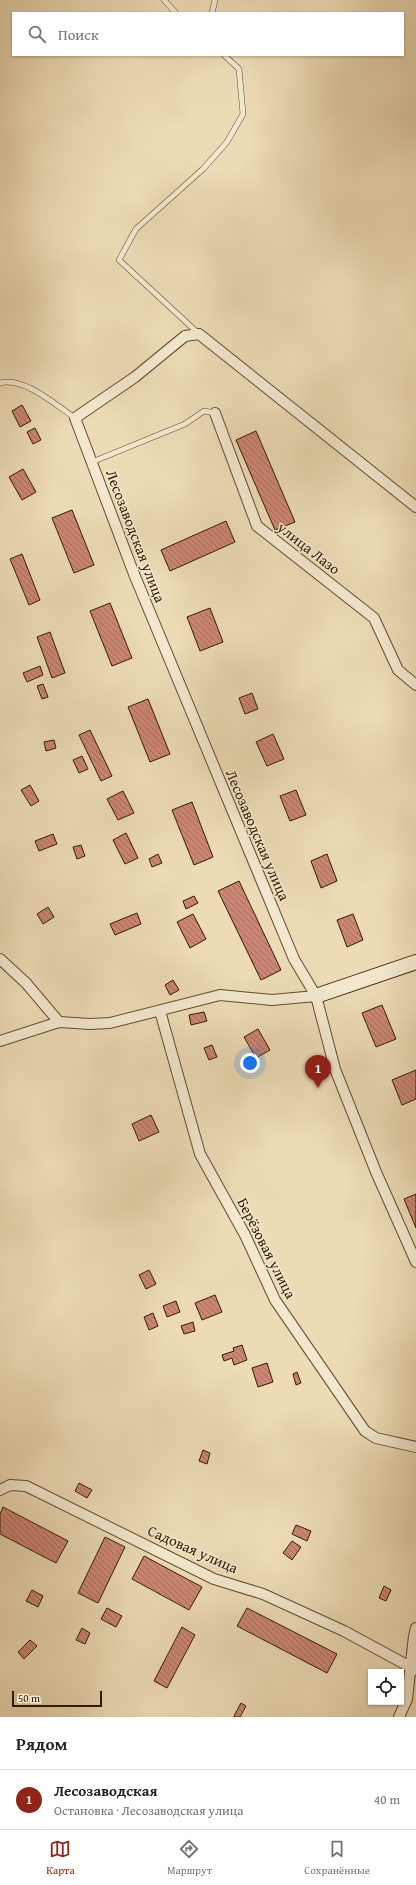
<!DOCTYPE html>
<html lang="ru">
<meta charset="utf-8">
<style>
:root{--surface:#fff;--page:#f6f6f6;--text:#202124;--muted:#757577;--line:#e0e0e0;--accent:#8f2418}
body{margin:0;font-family:"Gentium Book Plus",serif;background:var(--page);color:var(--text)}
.controls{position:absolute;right:12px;bottom:12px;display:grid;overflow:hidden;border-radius:0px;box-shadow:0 1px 3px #0004}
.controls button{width:36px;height:36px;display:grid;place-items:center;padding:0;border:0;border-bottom:1px solid var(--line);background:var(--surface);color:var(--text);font:20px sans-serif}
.scale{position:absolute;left:12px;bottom:10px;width:90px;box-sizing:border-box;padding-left:4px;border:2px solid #331b00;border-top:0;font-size:11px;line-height:14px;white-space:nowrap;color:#331b00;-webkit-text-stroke:3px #f3e8cf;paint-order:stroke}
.you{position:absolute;left:250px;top:1063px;width:14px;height:14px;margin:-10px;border:3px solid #fff;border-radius:50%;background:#1a73e8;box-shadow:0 0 0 6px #1a73e833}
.badge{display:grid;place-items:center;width:26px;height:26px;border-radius:50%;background:var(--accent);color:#fff;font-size:13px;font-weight:700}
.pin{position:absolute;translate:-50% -33px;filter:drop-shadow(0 1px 2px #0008)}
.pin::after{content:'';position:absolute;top:21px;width:14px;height:12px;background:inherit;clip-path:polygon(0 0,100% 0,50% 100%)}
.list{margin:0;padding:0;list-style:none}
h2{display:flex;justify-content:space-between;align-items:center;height:52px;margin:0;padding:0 16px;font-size:17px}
h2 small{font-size:13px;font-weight:400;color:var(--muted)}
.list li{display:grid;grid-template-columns:26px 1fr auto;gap:12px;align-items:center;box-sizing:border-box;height:60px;padding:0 16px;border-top:1px solid var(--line)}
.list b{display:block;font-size:15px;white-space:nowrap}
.list p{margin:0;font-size:13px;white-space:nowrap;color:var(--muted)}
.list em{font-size:13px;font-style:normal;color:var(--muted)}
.icon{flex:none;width:22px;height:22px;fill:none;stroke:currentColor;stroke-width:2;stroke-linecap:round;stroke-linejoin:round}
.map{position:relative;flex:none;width:416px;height:1717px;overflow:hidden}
.search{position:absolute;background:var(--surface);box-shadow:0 1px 3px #0004;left:12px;right:12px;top:12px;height:44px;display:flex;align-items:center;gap:10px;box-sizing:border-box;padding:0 14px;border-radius:0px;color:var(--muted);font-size:15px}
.sheet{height:112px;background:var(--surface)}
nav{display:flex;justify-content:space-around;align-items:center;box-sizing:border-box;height:56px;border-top:1px solid var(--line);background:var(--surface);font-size:11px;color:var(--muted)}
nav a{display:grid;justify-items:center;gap:2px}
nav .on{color:var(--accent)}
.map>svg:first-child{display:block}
.building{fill:url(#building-back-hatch);stroke:#331b00}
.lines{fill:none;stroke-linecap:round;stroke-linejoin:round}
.lane-casing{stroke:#614b2d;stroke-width:6}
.street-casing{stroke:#614b2d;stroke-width:12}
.secondary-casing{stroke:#331b00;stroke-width:16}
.lane{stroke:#f3e8cf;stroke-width:5}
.street{stroke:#f3e8cf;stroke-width:10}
.secondary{stroke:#f3e8cf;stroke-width:14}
.labels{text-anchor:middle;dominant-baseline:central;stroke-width:3;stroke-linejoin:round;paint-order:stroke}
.street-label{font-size:15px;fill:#331b00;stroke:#f3e8cf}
</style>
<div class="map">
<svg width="416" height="1717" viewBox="0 0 416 1717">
<defs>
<pattern id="building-back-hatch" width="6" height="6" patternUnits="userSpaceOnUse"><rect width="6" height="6" fill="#cc8675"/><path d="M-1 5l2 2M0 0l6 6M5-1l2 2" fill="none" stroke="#a66d5e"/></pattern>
</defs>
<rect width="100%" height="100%" fill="#ecdbb5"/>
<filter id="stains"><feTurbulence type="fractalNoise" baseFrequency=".005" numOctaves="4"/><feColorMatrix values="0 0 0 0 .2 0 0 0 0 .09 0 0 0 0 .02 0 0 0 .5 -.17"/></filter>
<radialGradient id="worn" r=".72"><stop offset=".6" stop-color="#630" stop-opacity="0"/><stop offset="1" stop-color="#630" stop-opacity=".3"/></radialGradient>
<g class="building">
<path d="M22 405 31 421 20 427 12 411Z"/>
<path d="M35 428 41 440 33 444 27 432Z"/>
<path d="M256 431 295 522 275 530 236 440Z"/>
<path d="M23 469 36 492 22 500 9 477Z"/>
<path d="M72 510 94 565 74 573 52 518Z"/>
<path d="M226 521 235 542 170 571 161 550Z"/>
<path d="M22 554 40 600 29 605 10 559Z"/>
<path d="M110 603 132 658 112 666 90 611Z"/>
<path d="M210 608 223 642 200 651 187 617Z"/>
<path d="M50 632 65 673 52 678 37 637Z"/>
<path d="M40 666 43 675 27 682 23 673Z"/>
<path d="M43 684 48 697 42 699 37 686Z"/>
<path d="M252 693 258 709 245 714 239 698Z"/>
<path d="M148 699 170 754 150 762 128 707Z"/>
<path d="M90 730 112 776 101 781 79 735Z"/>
<path d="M273 734 284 759 267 766 256 742Z"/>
<path d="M54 740 56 748 46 751 44 742Z"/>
<path d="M82 756 88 769 79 773 73 760Z"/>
<path d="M30 785 39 801 31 806 21 790Z"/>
<path d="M296 790 306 815 290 821 280 796Z"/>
<path d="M123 791 134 813 118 820 107 799Z"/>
<path d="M192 802 213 857 194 865 172 810Z"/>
<path d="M126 833 138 858 125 864 113 840Z"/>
<path d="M53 834 57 844 39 851 35 841Z"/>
<path d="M81 845 85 856 77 859 73 847Z"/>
<path d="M158 854 162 863 152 867 149 859Z"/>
<path d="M327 854 337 881 321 888 311 861Z"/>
<path d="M239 881 281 970 261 980 218 891Z"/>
<path d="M194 896 198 903 186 909 183 901Z"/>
<path d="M48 907 54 917 43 924 37 914Z"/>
<path d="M137 913 141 924 115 935 110 924Z"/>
<path d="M193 914 206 939 190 948 177 922Z"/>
<path d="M353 914 363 940 347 947 337 920Z"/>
<path d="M173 980 179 990 170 995 165 985Z"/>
<path d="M382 1005 396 1039 376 1047 362 1013Z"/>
<path d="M204 1012 207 1021 191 1025 189 1015Z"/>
<path d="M258 1029 270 1050 256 1058 244 1037Z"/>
<path d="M212 1045 217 1057 209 1060 204 1048Z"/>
<path d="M416 1070V1099L402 1105 392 1080Z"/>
<path d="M151 1115 159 1132 139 1141 132 1124Z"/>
<path d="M416 1194V1228L404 1199Z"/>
<path d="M149 1270 156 1284 146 1289 139 1275Z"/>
<path d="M215 1295 222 1312 202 1320 195 1303Z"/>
<path d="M176 1301 180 1312 167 1317 163 1306Z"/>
<path d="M153 1313 158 1326 149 1330 144 1317Z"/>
<path d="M193 1322 195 1331 184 1334 181 1326Z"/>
<path d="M242 1345 247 1360 234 1365 232 1358 224 1361 222 1355 234 1351 233 1348Z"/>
<path d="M267 1363 273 1382 258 1387 252 1368Z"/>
<path d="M297 1372 301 1383 296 1385 293 1374Z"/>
<path d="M203 1450 210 1453 207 1464 199 1461Z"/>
<path d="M79 1483 92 1490 87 1498 75 1491Z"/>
<path d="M3 1507 68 1541 56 1563 0 1534V1514Z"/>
<path d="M296 1525 311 1531 307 1541 292 1534Z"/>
<path d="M105 1537 125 1547 98 1603 78 1593Z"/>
<path d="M292 1541 301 1547 292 1560 283 1553Z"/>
<path d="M144 1556 202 1587 189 1610 132 1579Z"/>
<path d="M384 1586 391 1590 386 1601 379 1598Z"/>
<path d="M32 1590 43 1596 38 1607 26 1601Z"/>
<path d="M107 1608 122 1616 116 1627 101 1619Z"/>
<path d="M247 1608 337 1654 327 1673 237 1626Z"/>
<path d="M182 1627 195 1635 167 1688 154 1681Z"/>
<path d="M82 1628 90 1633 85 1644 76 1640Z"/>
<path d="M30 1640 37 1646 24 1659 18 1652Z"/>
<path d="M241 1703 246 1706 240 1717H235L234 1716Z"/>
</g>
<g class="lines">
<defs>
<g id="lane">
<path d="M164 0 176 13"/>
<path d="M212 13 215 0"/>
<path d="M198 333 119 260 136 229 203 169 227 142 243 114 239 69 224 55"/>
<path d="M0 383C23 376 56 405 75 418"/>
<path d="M92 462 185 424 204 411 215 413"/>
</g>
<g id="street">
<path d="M215 413 257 526 374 618 398 670 416 685"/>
<path d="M416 507 199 334 185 336 135 377 75 418 134 574 294 959 316 996 335 1069 376 1172 416 1262"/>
<path d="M0 959 26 983 59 1022"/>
<path d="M160 1011 200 1154 245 1235 275 1300 365 1431 376 1438 416 1447"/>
<path d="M0 1041 59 1022 90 1024 110 1023 220 995 272 1000 316 996"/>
<path d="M0 1490 10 1485 26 1486 214 1579 263 1594 344 1631 416 1670"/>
<path d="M399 1717 407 1699 414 1636 416 1628"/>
</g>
<path id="secondary" d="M316 996 416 962"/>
</defs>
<use href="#lane" class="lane-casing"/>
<use href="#street" class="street-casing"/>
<use href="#secondary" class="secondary-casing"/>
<use href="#lane" class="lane"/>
<use href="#street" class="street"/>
<use href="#secondary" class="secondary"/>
</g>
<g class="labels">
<g class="street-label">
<text transform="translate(136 536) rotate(69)">Лесозаводская улица</text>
<text transform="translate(309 548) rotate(38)">улица Лазо</text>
<text transform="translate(258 835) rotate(67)">Лесозаводская улица</text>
<text transform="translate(267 1248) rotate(63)">Берёзовая улица</text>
<text transform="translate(193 1549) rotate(24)">Садовая улица</text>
</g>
</g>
<rect width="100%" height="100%" filter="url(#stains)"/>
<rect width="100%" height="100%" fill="url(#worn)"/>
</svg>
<div class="controls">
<button><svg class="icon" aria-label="locate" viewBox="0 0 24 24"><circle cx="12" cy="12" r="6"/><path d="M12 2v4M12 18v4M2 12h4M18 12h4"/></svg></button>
</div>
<div class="scale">50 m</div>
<div class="you"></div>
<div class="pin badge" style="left:318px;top:1088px">1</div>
<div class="search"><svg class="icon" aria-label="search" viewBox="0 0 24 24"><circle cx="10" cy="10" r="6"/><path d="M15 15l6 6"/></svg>Поиск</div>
</div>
<section class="sheet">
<h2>Рядом<small></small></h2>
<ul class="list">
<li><span class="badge">1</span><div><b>Лесозаводская</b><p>Остановка · Лесозаводская улица</p></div><em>40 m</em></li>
</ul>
</section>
<nav>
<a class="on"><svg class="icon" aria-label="map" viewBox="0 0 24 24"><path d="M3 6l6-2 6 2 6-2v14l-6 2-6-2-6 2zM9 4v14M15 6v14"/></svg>Карта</a>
<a><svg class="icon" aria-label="directions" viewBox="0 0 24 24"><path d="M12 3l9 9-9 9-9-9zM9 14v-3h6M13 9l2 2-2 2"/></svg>Маршрут</a>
<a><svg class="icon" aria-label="saved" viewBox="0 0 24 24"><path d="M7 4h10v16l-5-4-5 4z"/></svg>Сохранённые</a>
</nav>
